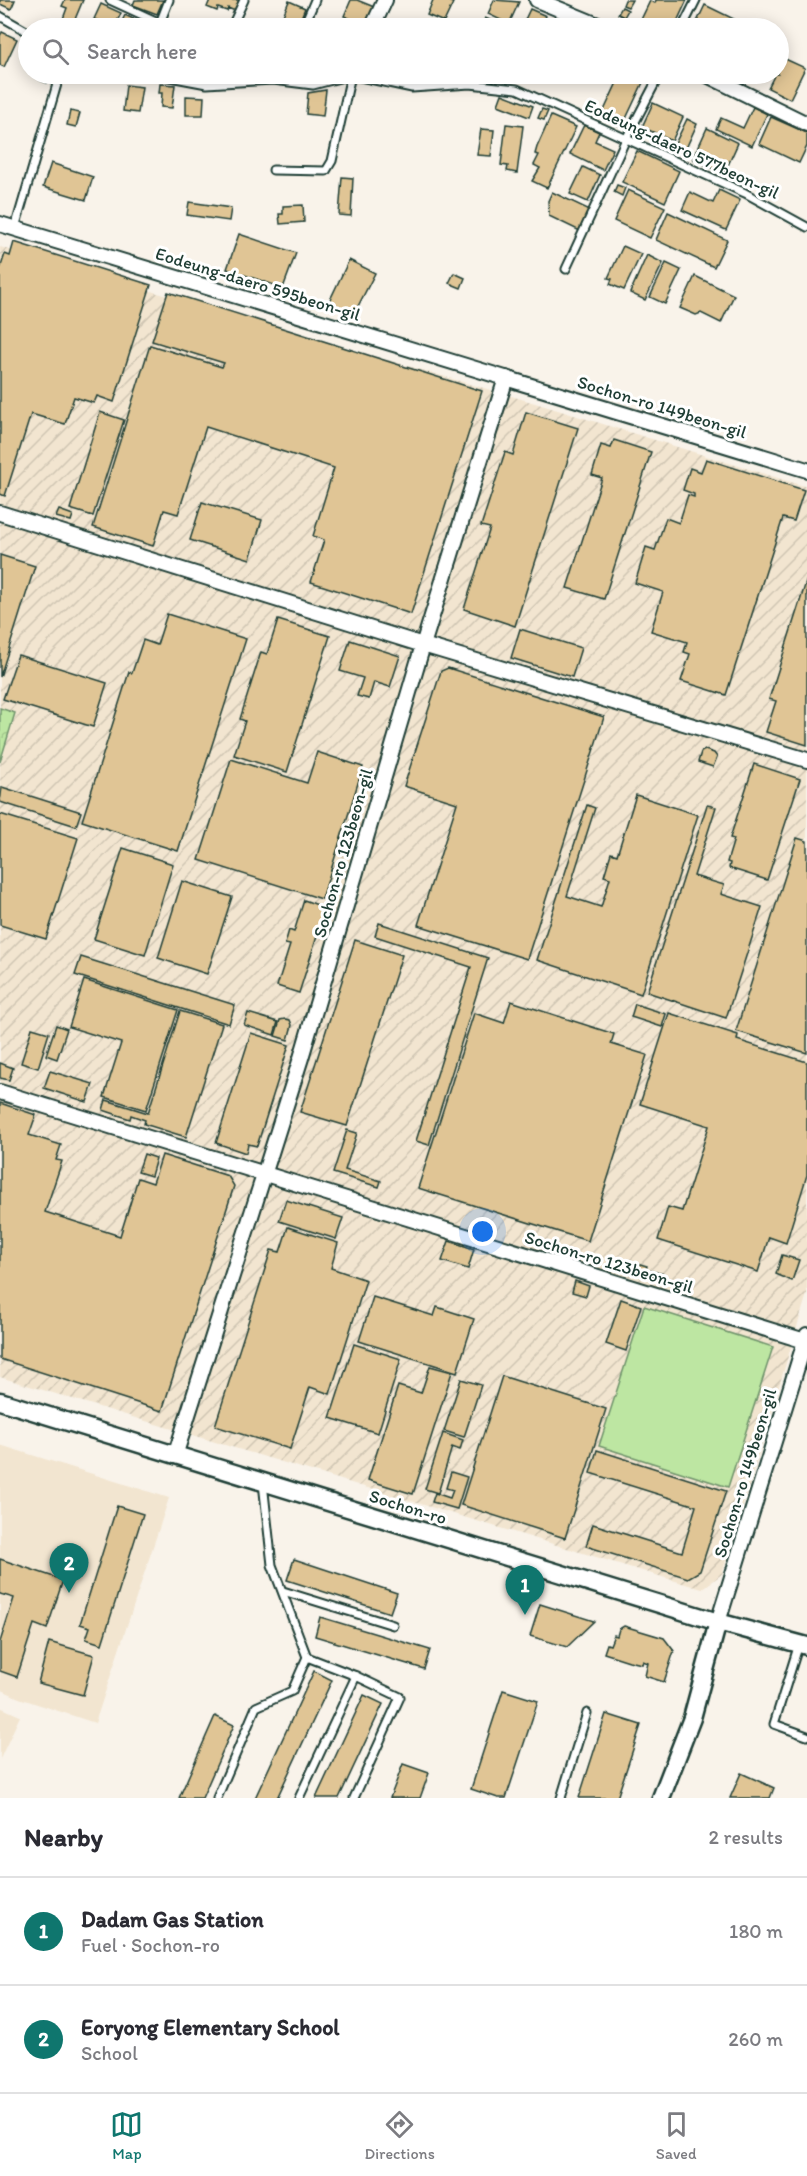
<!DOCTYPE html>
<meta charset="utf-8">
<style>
:root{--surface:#fff;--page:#f2f2f3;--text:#2b2b33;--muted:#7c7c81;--line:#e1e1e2;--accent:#0f766e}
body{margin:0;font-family:Itim,sans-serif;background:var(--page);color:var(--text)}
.you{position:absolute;left:483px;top:1232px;width:21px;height:21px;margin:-15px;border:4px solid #fff;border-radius:50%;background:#1a73e8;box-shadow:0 0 0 9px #1a73e833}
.badge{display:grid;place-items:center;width:39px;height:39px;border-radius:50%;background:var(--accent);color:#fff;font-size:20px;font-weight:700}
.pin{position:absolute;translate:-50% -50px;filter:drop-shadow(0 2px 3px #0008)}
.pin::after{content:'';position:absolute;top:32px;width:21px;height:18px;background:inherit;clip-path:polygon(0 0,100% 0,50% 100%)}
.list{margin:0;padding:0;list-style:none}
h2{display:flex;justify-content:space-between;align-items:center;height:78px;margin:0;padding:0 24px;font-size:26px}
h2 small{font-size:20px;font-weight:400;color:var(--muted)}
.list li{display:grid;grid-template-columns:39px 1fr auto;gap:18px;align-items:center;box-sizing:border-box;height:108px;padding:0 24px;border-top:2px solid var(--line)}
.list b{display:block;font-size:22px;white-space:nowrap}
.list p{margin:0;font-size:20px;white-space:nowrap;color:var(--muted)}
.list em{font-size:20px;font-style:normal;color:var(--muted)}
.icon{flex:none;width:33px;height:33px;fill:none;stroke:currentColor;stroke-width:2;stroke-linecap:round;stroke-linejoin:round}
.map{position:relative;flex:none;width:807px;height:1798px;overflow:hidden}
.search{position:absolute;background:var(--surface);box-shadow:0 3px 15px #0003;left:18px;right:18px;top:18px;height:66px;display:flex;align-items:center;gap:15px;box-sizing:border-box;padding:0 21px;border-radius:33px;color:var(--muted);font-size:22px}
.sheet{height:294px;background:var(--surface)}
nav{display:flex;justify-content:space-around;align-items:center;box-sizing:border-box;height:84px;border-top:2px solid var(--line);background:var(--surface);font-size:16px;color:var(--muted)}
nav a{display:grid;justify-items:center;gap:3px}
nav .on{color:var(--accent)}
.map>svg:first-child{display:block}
.built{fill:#f2e5d0}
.industrial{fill:url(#industrial-furrows)}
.grass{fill:#bde6a2;stroke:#6e926b;stroke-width:1.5}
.forest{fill:url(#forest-crowns);stroke:#6e926b;stroke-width:1.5}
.building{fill:#e0c595;stroke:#1f3d34;stroke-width:1.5}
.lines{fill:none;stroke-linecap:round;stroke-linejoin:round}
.service-casing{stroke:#1f3d34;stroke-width:11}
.minor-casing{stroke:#1f3d34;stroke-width:18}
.tertiary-casing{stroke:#1f3d34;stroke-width:21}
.service{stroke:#fff;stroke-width:7}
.minor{stroke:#fff;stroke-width:14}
.tertiary{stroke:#fff;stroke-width:16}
.labels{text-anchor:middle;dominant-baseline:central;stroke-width:6;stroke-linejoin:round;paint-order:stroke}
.street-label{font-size:18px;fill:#1f3d34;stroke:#fff}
</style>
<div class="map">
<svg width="807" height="1798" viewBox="0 0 807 1798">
<defs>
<pattern id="industrial-furrows" width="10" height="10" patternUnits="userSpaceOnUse" patternTransform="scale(1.5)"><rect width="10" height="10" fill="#f2e5d0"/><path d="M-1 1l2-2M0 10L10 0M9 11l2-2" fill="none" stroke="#cfc5b3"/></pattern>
<pattern id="forest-crowns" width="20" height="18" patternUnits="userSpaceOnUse" patternTransform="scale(1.5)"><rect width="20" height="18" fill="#bde6a2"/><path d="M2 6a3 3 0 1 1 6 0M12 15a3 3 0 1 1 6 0" fill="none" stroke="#a2c68c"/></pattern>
</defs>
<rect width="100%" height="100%" fill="#f9f3ea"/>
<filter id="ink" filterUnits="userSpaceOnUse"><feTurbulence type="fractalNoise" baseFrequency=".0167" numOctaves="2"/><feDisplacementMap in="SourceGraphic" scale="12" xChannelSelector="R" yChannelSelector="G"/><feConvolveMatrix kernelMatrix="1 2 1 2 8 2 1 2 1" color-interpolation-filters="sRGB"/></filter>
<g filter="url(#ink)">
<g class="built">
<path d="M0 1445 169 1498 95 1723 19 1698 0 1689Z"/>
<path d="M0 1707 20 1716 0 1759Z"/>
</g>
<path class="industrial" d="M0 247 535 403 807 487V1294L722 1574 702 1589 0 1377Z"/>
<path class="grass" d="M644 1306 773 1347 728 1487 599 1446Z"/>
<path class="forest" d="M0 708 15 713 0 762Z"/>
<g class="building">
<path d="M0 0H15L11 9 0 4Z"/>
<path d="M65 0H83L73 24 63 19 67 8 62 6Z"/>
<path d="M135 0H163L157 14 133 5Z"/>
<path d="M210 0H239L235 11 228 8 227 11 218 8 217 11 207 7Z"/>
<path d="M351 0H357L374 7 365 28H345L349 18 344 16Z"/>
<path d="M433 0H446L453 3 444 22 427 15Z"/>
<path d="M494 0 519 2 509 24 488 14Z"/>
<path d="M625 0H632L628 7 623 5Z"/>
<path d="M656 0H687L674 28H637L650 1 655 3Z"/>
<path d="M289 1 305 8 298 25 282 18Z"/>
<path d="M101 4 121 13 114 28 100 24 101 22 94 19Z"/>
<path d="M705 5 738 21 735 28H694Z"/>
<path d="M622 7 628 10 624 17 618 14Z"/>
<path d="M530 9 546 16 543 24 545 25 544 28H521Z"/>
<path d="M125 15 146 25 144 28H119Z"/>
<path d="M485 18 507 27 506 28H481Z"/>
<path d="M173 20 191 28H169Z"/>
<path d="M415 20 434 28H411Z"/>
<path d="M2 32 17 39 4 67 0 65V36Z"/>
<path d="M783 58 805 68 790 99 768 88 775 74H778V67Z"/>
<path d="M43 74H52L47 83 40 80Z"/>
<path d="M405 74H420L417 80H402Z"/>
<path d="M621 74H647L622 127 601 117Z"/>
<path d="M423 76 436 77 435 83 422 82Z"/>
<path d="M160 84 175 85 172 108 161 107 162 93H159Z"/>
<path d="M126 85 142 87 138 113 123 111Z"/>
<path d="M326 90 323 116 306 114 308 93Z"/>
<path d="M502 94 533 106 529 117 498 105Z"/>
<path d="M186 96 204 97 203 115H186Z"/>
<path d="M653 103 683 117 672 141 642 127Z"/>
<path d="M753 107 767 114 752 146 716 129 721 118 743 128Z"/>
<path d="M542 109 548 111 544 120 538 118Z"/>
<path d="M70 111 80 113 76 127 67 125Z"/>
<path d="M551 116 576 127 547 188 532 181 540 168 534 165 539 155 535 154 537 147Z"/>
<path d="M771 117 807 133V146L799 163 759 144Z"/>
<path d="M687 119 697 124 683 155 672 150Z"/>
<path d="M506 124 523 126 517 173 507 171 508 166 501 165Z"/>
<path d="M584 125 599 132 595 141 613 149 603 170 570 154Z"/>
<path d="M707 128 738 143 724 174 693 159Z"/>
<path d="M481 129 494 130 491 156 477 155Z"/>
<path d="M637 151 679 171 665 202 622 182Z"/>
<path d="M51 163 93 177 86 200 43 187Z"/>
<path d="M583 167 600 175 588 202 570 194Z"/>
<path d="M342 177 353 178 351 216 339 215Z"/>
<path d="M617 185 625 188 622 196 614 192Z"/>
<path d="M628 190 665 207 650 238 614 221Z"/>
<path d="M719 190 740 200 726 230 682 210 690 192 713 203Z"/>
<path d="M552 192 590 210 580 231 549 216 548 201Z"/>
<path d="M189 202 231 208 229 221 187 215Z"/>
<path d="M303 205 304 222 280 224 279 214H283V206Z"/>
<path d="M668 212 727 240 714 267 656 240Z"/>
<path d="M239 234 296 253 283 288 227 269Z"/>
<path d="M14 242 151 285 114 402 97 396 94 403 74 397 65 424 31 414 5 496 0 494V269L5 254 10 256Z"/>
<path d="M623 246 641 254 624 290 610 284 612 279 608 278Z"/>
<path d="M647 255 663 263 645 300 630 293Z"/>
<path d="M349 260 375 273 354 314 329 302Z"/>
<path d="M666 263 681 270 665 304 650 297Z"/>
<path d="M454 273 465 278 461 288 449 283Z"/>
<path d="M695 276 734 295 721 323 701 313 696 315 680 308Z"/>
<path d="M168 292 482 391 411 614 311 582 324 540 313 536 334 468 206 427 178 514 164 510 153 546 93 527 150 345 222 367 224 363 152 341Z"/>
<path d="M100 412 124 420 93 516 70 509Z"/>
<path d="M526 412 578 428 515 626 464 609 490 528 481 526 505 452 513 455Z"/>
<path d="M614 440 651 452 604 599 567 588 602 478 592 475 601 445 611 448Z"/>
<path d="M706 459 804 490 794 521 783 518 726 695 681 681 690 654 684 652 687 642 651 631 663 592 635 583 646 547 655 550 666 518 679 523 688 495 694 497V494L683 490 690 468 701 472Z"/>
<path d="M202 502 262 520 250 559 190 540Z"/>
<path d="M59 510 73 515 71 521 56 517Z"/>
<path d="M0 555 35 566 0 677Z"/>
<path d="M807 579V745L766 732 776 701 769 699Z"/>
<path d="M167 614 246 639 178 851 82 821 129 672 132 673 143 640 157 645Z"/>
<path d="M278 620 330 636 287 772 234 755 245 721 240 719 261 652 267 654Z"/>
<path d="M520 629 581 648 572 677 511 658Z"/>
<path d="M350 640 400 656 390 687 374 682 369 699 357 696 363 678 340 671Z"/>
<path d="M18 655 107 683 93 727 3 699Z"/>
<path d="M448 668 604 717 527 959 418 925 457 803 404 786 441 671Z"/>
<path d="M705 750 714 753 717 757 713 767 698 762 701 752Z"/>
<path d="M317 752 363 767 322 899 199 860 231 759 307 783Z"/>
<path d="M754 764 800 779 767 880 729 868 730 863 727 862 734 839 730 838Z"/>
<path d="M2 787 81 812 76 826 0 802Z"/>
<path d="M636 795 698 815 641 994 537 960 587 805 595 808 567 896 601 907 610 878 604 876 611 853 617 855Z"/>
<path d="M707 805 716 807 694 876 724 885 721 894 762 907 726 1018 647 992Z"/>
<path d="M0 814 78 838 46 939 0 925Z"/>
<path d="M797 838 807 841V1053L736 1031Z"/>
<path d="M123 848 173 864 145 955 94 939Z"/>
<path d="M182 881 232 897 207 974 158 958Z"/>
<path d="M304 900 326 908 299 993 277 986 290 945 285 944 289 930 294 932Z"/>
<path d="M379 923 488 958 429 1145 416 1141 471 967 375 936Z"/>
<path d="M355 940 402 955 347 1126 300 1112Z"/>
<path d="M81 957 235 1005 229 1024 75 975Z"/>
<path d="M84 980 178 1010 146 1110 104 1097 121 1043 69 1027Z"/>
<path d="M511 1001 614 1034 611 1044 647 1055 588 1241 418 1188 474 1013 504 1023Z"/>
<path d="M635 1004 666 1014 662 1027 631 1017Z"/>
<path d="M180 1011 222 1024 186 1137 144 1124 145 1120 131 1115 130 1119 103 1110 106 1100 148 1113Z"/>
<path d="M248 1013 278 1022 274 1035 244 1025Z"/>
<path d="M669 1013 738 1035 737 1040 807 1062V1175L786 1243 769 1237 758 1272 658 1240 668 1207 682 1211 709 1126 640 1104Z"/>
<path d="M285 1019 290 1020 292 1025 288 1040 275 1036 280 1020Z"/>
<path d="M56 1025 67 1029 57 1059 46 1055Z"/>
<path d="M32 1028 49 1033 38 1068 21 1063Z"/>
<path d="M251 1033 289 1045 257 1146 248 1144 246 1153 216 1143Z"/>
<path d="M0 1063 13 1068 9 1080 0 1078Z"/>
<path d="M50 1071 93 1084 87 1102 44 1088Z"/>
<path d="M0 1103 36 1115 29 1135 61 1145 56 1160 62 1161 45 1212 120 1236 138 1178 153 1183 162 1155 228 1176 234 1186 162 1411 0 1359Z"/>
<path d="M347 1130 357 1133 345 1170 381 1181 379 1187 333 1173Z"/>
<path d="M144 1154 156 1158 151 1176 138 1172Z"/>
<path d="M286 1200 343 1218 336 1239 279 1221Z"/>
<path d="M288 1227 338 1243 331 1268 366 1280 330 1394 310 1387 290 1449 215 1426 271 1250 280 1252Z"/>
<path d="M449 1241 474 1249 468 1269 442 1261Z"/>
<path d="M782 1255 799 1260 792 1281 776 1274Z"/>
<path d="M630 1261 647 1266 644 1275 627 1270Z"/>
<path d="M651 1271 664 1274 662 1279 650 1275Z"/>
<path d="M575 1281 589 1286 586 1296 572 1292Z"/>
<path d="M373 1297 434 1316 437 1307 474 1319 457 1372 359 1341Z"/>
<path d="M621 1299 641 1306 626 1351 606 1344Z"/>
<path d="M354 1344 401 1359 378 1433 330 1418Z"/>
<path d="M430 1366 452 1372 413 1494 368 1480 398 1386 421 1393Z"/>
<path d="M502 1376 606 1409 565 1538 461 1505Z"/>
<path d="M461 1379 481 1385 464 1437 444 1431Z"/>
<path d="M443 1433 463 1440 460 1450 452 1447 438 1493 425 1489Z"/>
<path d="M597 1450 726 1491 700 1571 688 1578 586 1546 593 1524 682 1552 696 1506 590 1473Z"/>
<path d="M451 1472 467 1477 457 1509 432 1502 435 1493 450 1498 453 1490 446 1488Z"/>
<path d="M117 1506 143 1514 102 1644 86 1639 90 1627 80 1624Z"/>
<path d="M0 1559 63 1580 47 1629 34 1624 17 1677 0 1671V1642L14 1598 0 1594Z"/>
<path d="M294 1559 397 1593 390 1613 287 1580Z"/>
<path d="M540 1604 594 1621 567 1647 530 1636Z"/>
<path d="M320 1617 430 1650 424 1669 315 1636Z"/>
<path d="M624 1626 664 1638 674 1651 664 1682 645 1676 648 1663 643 1661 642 1664 629 1661 604 1653 607 1644 610 1645 614 1635 617 1636 619 1629Z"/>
<path d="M49 1642 94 1655 83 1695 38 1683Z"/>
<path d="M314 1671 332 1680 277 1798H255Z"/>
<path d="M503 1690 538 1701 506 1798H498L471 1789Z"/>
<path d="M364 1695 383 1704 339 1798H316Z"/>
<path d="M606 1714 641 1725 617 1798H579Z"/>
<path d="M215 1716 234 1725 202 1798H179Z"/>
<path d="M403 1764 429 1773 420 1798H390Z"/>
<path d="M741 1773 774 1788 770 1798H730Z"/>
</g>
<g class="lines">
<defs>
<g id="service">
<path d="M110 0 160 23"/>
<path d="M0 16 28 32"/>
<path d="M158 28 169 0"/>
<path d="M231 28 244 0"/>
<path d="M303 28 315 0"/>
<path d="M682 28 696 0"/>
<path d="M154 74 207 84 273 80 313 85 351 75 412 88 470 84 517 89 745 193 807 227"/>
<path d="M273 170 326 171 332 161 351 75"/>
<path d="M15 228 60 74"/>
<path d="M566 269 626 139 660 74"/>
<path d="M283 1591 393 1625"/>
<path d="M799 1644 774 1724 807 1736"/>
<path d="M307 1657 356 1676"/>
<path d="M217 1798 256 1707 292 1691 307 1657 272 1565 263 1483"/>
<path d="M299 1798 356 1676 400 1697 354 1798"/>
<path d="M561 1798 587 1713"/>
</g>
<g id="minor">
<path d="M537 0 605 28"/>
<path d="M372 28 385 0"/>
<path d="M705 74 807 124"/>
<path d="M351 75 352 74"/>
<path d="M0 224 807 470"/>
<path d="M0 513 423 645 807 760"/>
<path d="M0 1092 805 1341"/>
<path d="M175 1456 301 1058 423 645 506 378"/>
<path d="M718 1622 807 1335"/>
</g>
<g id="tertiary">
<path d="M0 1401 718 1622 807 1646"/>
<path d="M661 1798 692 1718 718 1622"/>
</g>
</defs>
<use href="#service" class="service-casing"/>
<use href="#minor" class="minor-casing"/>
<use href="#tertiary" class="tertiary-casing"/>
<use href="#service" class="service"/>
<use href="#minor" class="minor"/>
<use href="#tertiary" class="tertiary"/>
</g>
</g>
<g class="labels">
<g class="street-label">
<text transform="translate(682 149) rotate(25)">Eodeung-daero 577beon-gil</text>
<text transform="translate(258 284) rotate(17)">Eodeung-daero 595beon-gil</text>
<text transform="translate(662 407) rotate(17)">Sochon-ro 149beon-gil</text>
<text transform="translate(343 853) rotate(-74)">Sochon-ro 123beon-gil</text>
<text transform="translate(609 1262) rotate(17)">Sochon-ro 123beon-gil</text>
<text transform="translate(745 1473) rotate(-73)">Sochon-ro 149beon-gil</text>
<text transform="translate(408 1507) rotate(17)">Sochon-ro</text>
</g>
</g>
</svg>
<div class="you"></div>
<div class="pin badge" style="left:525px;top:1615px">1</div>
<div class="pin badge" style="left:69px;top:1593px">2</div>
<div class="search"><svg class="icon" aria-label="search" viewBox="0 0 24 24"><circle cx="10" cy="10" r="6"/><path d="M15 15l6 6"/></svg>Search here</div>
</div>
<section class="sheet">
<h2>Nearby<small>2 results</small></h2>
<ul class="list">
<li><span class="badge">1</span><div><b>Dadam Gas Station</b><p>Fuel · Sochon-ro</p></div><em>180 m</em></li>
<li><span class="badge">2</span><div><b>Eoryong Elementary School</b><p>School</p></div><em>260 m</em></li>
</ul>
</section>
<nav>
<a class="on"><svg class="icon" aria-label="map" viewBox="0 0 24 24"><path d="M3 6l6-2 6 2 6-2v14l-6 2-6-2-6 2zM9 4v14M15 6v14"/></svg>Map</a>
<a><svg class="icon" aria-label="directions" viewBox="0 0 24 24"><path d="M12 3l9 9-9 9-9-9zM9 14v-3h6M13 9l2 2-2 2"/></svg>Directions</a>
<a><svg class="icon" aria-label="saved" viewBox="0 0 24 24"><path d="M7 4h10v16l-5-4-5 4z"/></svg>Saved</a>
</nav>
